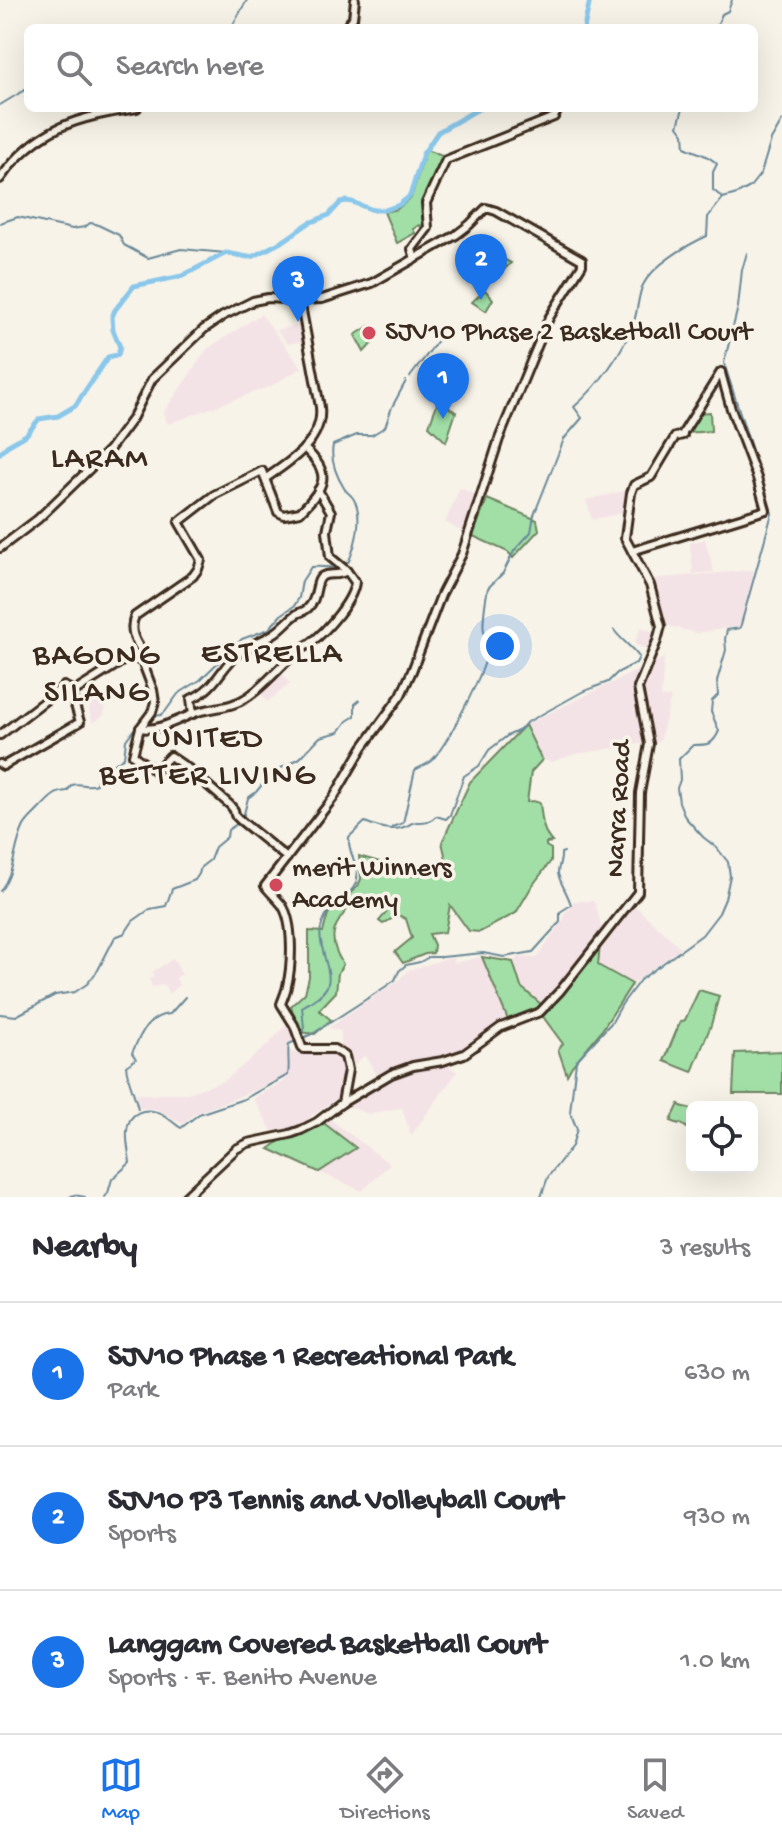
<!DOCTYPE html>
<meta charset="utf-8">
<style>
:root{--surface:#fff;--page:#f2f2f3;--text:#2b2b33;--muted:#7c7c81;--line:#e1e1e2;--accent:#1a73e8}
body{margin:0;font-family:"Gochi Hand",sans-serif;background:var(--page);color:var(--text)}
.controls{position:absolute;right:24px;bottom:24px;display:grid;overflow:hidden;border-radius:12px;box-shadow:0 8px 32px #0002}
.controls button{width:72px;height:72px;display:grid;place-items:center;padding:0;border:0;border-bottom:2px solid var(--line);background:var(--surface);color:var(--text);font:40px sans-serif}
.you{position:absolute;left:500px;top:646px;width:28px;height:28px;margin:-20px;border:6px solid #fff;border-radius:50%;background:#1a73e8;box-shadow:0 0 0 12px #1a73e833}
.badge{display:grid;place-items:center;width:52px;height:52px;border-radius:50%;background:var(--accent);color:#fff;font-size:26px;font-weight:700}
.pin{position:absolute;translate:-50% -66px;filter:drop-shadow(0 2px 4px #0008)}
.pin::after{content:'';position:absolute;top:42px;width:28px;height:24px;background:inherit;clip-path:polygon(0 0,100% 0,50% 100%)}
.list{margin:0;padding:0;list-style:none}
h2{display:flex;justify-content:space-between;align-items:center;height:104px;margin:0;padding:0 32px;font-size:34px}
h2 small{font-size:26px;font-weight:400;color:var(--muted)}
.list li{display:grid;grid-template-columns:52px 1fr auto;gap:24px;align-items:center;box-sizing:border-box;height:144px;padding:0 32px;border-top:2px solid var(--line)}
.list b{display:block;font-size:30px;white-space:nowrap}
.list p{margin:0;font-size:26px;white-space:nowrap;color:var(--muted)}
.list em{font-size:26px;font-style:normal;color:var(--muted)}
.icon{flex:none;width:44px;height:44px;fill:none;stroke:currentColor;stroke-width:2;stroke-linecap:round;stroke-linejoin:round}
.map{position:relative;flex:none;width:782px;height:1197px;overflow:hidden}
.search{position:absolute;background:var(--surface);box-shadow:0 8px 32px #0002;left:24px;right:24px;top:24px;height:88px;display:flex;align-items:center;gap:20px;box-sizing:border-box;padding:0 28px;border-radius:12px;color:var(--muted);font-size:30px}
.sheet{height:536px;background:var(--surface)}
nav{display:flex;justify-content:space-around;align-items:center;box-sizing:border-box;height:112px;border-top:2px solid var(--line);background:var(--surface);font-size:22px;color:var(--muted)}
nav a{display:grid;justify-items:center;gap:4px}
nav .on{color:var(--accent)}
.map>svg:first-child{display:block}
.built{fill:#f4e3e6}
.green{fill:#a1dfa7;stroke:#6e8462;stroke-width:2}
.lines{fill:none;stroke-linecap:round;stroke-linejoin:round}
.stream{stroke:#6a8898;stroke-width:2}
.river{stroke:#8ac7ea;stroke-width:5}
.secondary-casing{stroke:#3b2a1e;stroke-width:12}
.secondary{stroke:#f7f3e8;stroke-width:6}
.poi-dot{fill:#d1495b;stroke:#f7f3e8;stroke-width:3}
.labels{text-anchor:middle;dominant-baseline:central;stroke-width:7;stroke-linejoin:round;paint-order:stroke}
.poi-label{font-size:28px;fill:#3b2a1e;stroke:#f7f3e8;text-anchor:start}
.street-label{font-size:28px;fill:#3b2a1e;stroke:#f7f3e8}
.quarter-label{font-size:32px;letter-spacing:2px;fill:#3b2a1e;stroke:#f7f3e8}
</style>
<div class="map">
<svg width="782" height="1197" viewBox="0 0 782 1197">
<rect width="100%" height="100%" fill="#f7f3e8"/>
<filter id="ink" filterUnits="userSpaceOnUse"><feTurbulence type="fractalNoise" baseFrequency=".0125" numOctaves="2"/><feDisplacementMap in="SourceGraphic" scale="16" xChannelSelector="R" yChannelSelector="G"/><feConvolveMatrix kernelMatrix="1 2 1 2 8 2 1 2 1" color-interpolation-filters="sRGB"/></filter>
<g filter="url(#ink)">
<g class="built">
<path d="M261 314 302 368 271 386 168 424 163 413 207 349Z"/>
<path d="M304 324 307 341 288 344 276 330Z"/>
<path d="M460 488 478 496 466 534 445 522Z"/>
<path d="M629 490 626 512 592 520 586 500Z"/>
<path d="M705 539 714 572 693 574 690 543Z"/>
<path d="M754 570 740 626 697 633 664 625 649 579Z"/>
<path d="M641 627 658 633 652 651 634 644Z"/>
<path d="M664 658 661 698 671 697 660 741 649 747 640 692 641 685 649 665Z"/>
<path d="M644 667 637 686 647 743 576 754 552 762 542 760 525 725Z"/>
<path d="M280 671 290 684 267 702 261 693 272 684 269 680Z"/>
<path d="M103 696 106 709 103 716 93 723 89 711 90 705Z"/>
<path d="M573 901H593L596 905 602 931 543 1005 521 987 513 962 519 957 537 958 563 920 565 912 572 907Z"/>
<path d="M634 905 681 948 632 984 598 965 600 945Z"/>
<path d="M482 957 508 1020 477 1040 468 1041 469 1049 442 1060 457 1072 411 1136 402 1108 368 1114 342 1104 389 1072 378 1077 365 1055 356 1063 354 1067H349V1059L341 1049V1031L329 1028 372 997 397 982 407 971 445 959 453 958 455 963Z"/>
<path d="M173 959 182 974 176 978 179 985 169 994 164 985 152 987 149 979 154 977 152 972Z"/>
<path d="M292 1023 295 1038 289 1043 287 1049 291 1052 302 1054 319 1051 341 1055 345 1069 338 1098 307 1119V1123L299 1127 272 1131 253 1098 286 1080 283 1077 256 1090 194 1114 183 1124 156 1109 139 1108 136 1093 153 1095 167 1093H187L224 1081 268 1045 286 1025Z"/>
<path d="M327 1117 390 1164 362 1191 319 1172 356 1148 321 1121Z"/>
</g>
<g class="green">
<path d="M426 150 445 157 425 202 427 224 424 230 419 225 413 229 415 233 397 243 384 212 397 209 411 198Z"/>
<path d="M494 254 511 263 497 276 485 260Z"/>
<path d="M485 290 493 299 486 311 472 302Z"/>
<path d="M369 326 377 338 364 352 355 335Z"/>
<path d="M438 401 456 412 446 442 429 426Z"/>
<path d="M710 412 711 431 686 433 697 413Z"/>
<path d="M487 499 537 520 539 530 513 558 508 552 473 536Z"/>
<path d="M525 725 542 760 531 772 527 802 533 801 540 803C542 817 542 832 552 842L546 843V846L551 849V861L532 886 516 913 480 932 469 931 450 905 445 932 429 934 434 945 433 953 425 954 403 963 395 952 412 938 406 919 398 915 383 924 379 921 386 913 359 895C339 921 322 931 343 964L338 973 336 992 319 1010 331 1020 315 1034 300 1032 291 1006 305 993 309 977V931L323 932 328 914 358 886 361 879 359 856 390 865 410 876 419 875 441 866 446 859 442 842 470 782Z"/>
<path d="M600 945 598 965 632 984 602 1030 572 1066 567 1075 558 1049 563 1044 541 1014Z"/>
<path d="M482 957 513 962 521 987 542 1005 536 1011 508 1020Z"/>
<path d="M699 990 719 996 711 1025 692 1072 664 1061 680 1022 685 1020Z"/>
<path d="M782 1051V1094H733L735 1053Z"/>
<path d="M679 1104 681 1106 692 1109V1118L687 1128 680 1123 679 1124 671 1121Z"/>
<path d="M321 1121 356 1148 319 1172 269 1149 285 1137 302 1133Z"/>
</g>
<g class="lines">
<g class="stream">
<path d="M231 28 247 0"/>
<path d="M716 28 722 14 728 11 732 0"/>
<path d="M0 105 28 88"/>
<path d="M683 108 678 126 684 134 685 147C696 153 708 154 717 164L713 172V190L723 198"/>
<path d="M0 223 18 217 72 229 85 227 90 223 96 224 119 235 124 245 148 258 181 249 226 253"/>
<path d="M410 377 442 335"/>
<path d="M155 716 161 715 165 712 178 694 200 680 242 639 269 629 281 615 294 606 299 598 302 581 311 567C324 565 339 572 349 561 356 544 364 514 353 498 350 494 346 492 344 488 336 475 330 460 333 445L357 435H372L385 427 392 407 406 381"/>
<path d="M243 818 248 798 256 792 272 773 300 758 320 737 339 732 347 721 355 716V704L360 700"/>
<path d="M392 827 403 823 415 770C420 767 426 765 431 761 446 747 486 670 488 649 489 642 485 638 484 631 482 623 486 597 488 588L503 573 514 551 531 532 534 515 564 439 582 418 574 407C598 386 624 352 634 321 638 310 638 295 643 285 653 265 687 245 707 236L708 217 723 198 737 194 750 187 761 173 771 140 782 121"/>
<path d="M0 891C16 871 13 848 24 826 28 819 36 813 41 807 50 798 54 792 67 791L72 785C81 782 86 788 96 784L98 772 113 765 124 757 126 740 142 718 146 715"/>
<path d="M0 1014 16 1016 55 995 75 992 87 984 98 970 115 937 125 933 133 921 150 909 166 906 172 889 195 880 199 874 201 867 210 860 215 847 227 837 228 830 238 823"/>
<path d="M303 1037 304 1028 302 1007C336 988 331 982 322 947 321 940 319 934 321 928 323 920 327 912 333 907 341 898 355 892 357 879 359 864 347 852 349 837L365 822C377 827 391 832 404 827 413 824 408 823 418 822 427 821 429 823 436 816L446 819 450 815 464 776 479 766 489 750 507 736 520 730 526 723 582 692 608 682 617 673 636 663 639 657C632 647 621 640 614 630"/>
<path d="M138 1109C135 1094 128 1082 126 1066L136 1059 132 1053C140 1035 148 1015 170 1014L185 997"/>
<path d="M70 1197 74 1195 85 1197"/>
<path d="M105 1197 108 1193 112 1179 130 1163C129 1152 126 1141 127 1131 128 1112 145 1107 160 1113 168 1117 174 1124 181 1128L199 1114 244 1099 288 1075C290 1065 287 1054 289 1044L314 1033 385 987 395 980 399 971 406 965 420 962 429 957H442L483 953 504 957 533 952 560 922V912L571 905C569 896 558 879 558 873 558 865 562 862 561 853L564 852"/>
<path d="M541 1197 548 1177 572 1146 577 1129 570 1112 576 1061 612 1022 622 1004 640 980 702 935 719 913 725 899 730 876 728 862 717 848 703 837 685 817 679 802 677 788 680 780 679 759 693 745C708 745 713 745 719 731L711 712 712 701 718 695 717 681 726 650 725 639 727 630 740 628 771 517 772 513 724 363 738 307 742 270 747 253"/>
</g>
<g class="river">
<path d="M584 28 590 0"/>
<path d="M0 453 7 446 26 435 39 419 58 416 75 406 108 357 118 355 120 347 113 330 112 317 115 310 134 286 182 276 226 253 248 257 254 256 285 240 309 223 329 215 341 202 346 201 352 202 373 210H385L399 205 410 196 423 154 438 132 480 108"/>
</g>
<defs>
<g id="secondary">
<path d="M345 28 353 18 355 0"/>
<path d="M0 179C37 127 77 117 137 108"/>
<path d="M415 259 412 249 428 228 426 203 446 160 554 117 559 108"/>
<path d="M266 478C290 462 324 440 320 407L300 300"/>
<path d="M0 548 38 519 109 450 132 419 152 379 204 329 223 316 253 301 268 298 300 300 322 299 372 283 456 235 469 225 486 208 496 211 582 260V265L549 318 534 354 499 439 462 554 441 595 412 671 401 695 363 747 334 797 265 886C270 892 277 899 282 905 294 923 292 966 287 986 286 992 283 998 281 1004L294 1025 302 1047 304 1049H334L345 1056 348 1070 342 1103"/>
<path d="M632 551 766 510 757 478 731 409 721 373"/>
<path d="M142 661 146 656C136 644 128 631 135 616L193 576 198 569 201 560 179 522 214 495 262 471 278 512 284 515 300 512C326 486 332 474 304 448"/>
<path d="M72 693 126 659 133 658 142 661 153 690 155 702 152 712 140 728 133 755 155 771 170 756 189 769 230 805 234 810 235 815 240 820 287 858"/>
<path d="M193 714 191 699C218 687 220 667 240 652 250 644 263 641 273 634 282 629 288 620 297 614 304 610 302 613 308 608 319 598 314 580 323 576 330 572 336 577 347 571"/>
<path d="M140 728C160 732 179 718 198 712 214 707 231 708 246 698 265 686 279 667 297 652 301 648 307 646 312 642 327 630 353 601 355 582L347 571 330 557 327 531 331 512 318 490"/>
<path d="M0 735 64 686 70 689 80 722 3 766 0 764"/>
<path d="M185 1197 236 1149 248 1143 290 1134 301 1130 317 1122 342 1103 391 1074 413 1066 443 1061 464 1054 501 1027 540 1012 560 991 638 892 640 793 649 744 638 688 657 641 661 626 650 585 625 538 631 493 634 485 651 477 675 437 683 435V433L721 372"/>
</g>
</defs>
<use href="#secondary" class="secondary-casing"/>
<use href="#secondary" class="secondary"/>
</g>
</g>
<g class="poi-dot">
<circle cx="369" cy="333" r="8"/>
<circle cx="276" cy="885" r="8"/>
</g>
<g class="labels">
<g class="poi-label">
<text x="385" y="333">SJV10 Phase 2 Basketball Court</text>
<text x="292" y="869">merit Winners<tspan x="292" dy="32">Academy</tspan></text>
</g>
<g class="street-label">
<text transform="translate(620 809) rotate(-87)">Narra Road</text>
</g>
<g class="quarter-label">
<text x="100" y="460">LARAM</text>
<text x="272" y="655">ESTRELLA</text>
<text x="97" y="657">BAGONG<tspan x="97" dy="37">SILANG</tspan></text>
<text x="208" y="740">UNITED<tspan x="208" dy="37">BETTER LIVING</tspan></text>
</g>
</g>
</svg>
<div class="controls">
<button><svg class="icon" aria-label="locate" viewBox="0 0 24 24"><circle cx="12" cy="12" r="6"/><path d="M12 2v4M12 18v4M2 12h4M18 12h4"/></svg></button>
</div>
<div class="you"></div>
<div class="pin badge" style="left:443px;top:419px">1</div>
<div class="pin badge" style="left:481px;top:300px">2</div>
<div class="pin badge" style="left:298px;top:322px">3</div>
<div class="search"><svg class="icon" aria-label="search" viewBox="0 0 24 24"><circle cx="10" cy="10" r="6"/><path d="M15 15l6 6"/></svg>Search here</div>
</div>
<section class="sheet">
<h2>Nearby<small>3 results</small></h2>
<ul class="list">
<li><span class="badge">1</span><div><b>SJV10 Phase 1 Recreational Park</b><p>Park</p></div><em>630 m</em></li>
<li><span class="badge">2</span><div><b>SJV10 P3 Tennis and Volleyball Court</b><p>Sports</p></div><em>930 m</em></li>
<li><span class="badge">3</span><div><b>Langgam Covered Basketball Court</b><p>Sports · F. Benito Avenue</p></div><em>1.0 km</em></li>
</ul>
</section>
<nav>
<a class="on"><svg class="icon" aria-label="map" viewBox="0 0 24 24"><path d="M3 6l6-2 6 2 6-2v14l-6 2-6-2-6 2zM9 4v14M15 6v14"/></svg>Map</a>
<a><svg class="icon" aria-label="directions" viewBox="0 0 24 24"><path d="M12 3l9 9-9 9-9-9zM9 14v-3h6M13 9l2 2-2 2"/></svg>Directions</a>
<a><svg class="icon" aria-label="saved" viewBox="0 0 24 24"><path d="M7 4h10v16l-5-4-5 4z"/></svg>Saved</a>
</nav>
